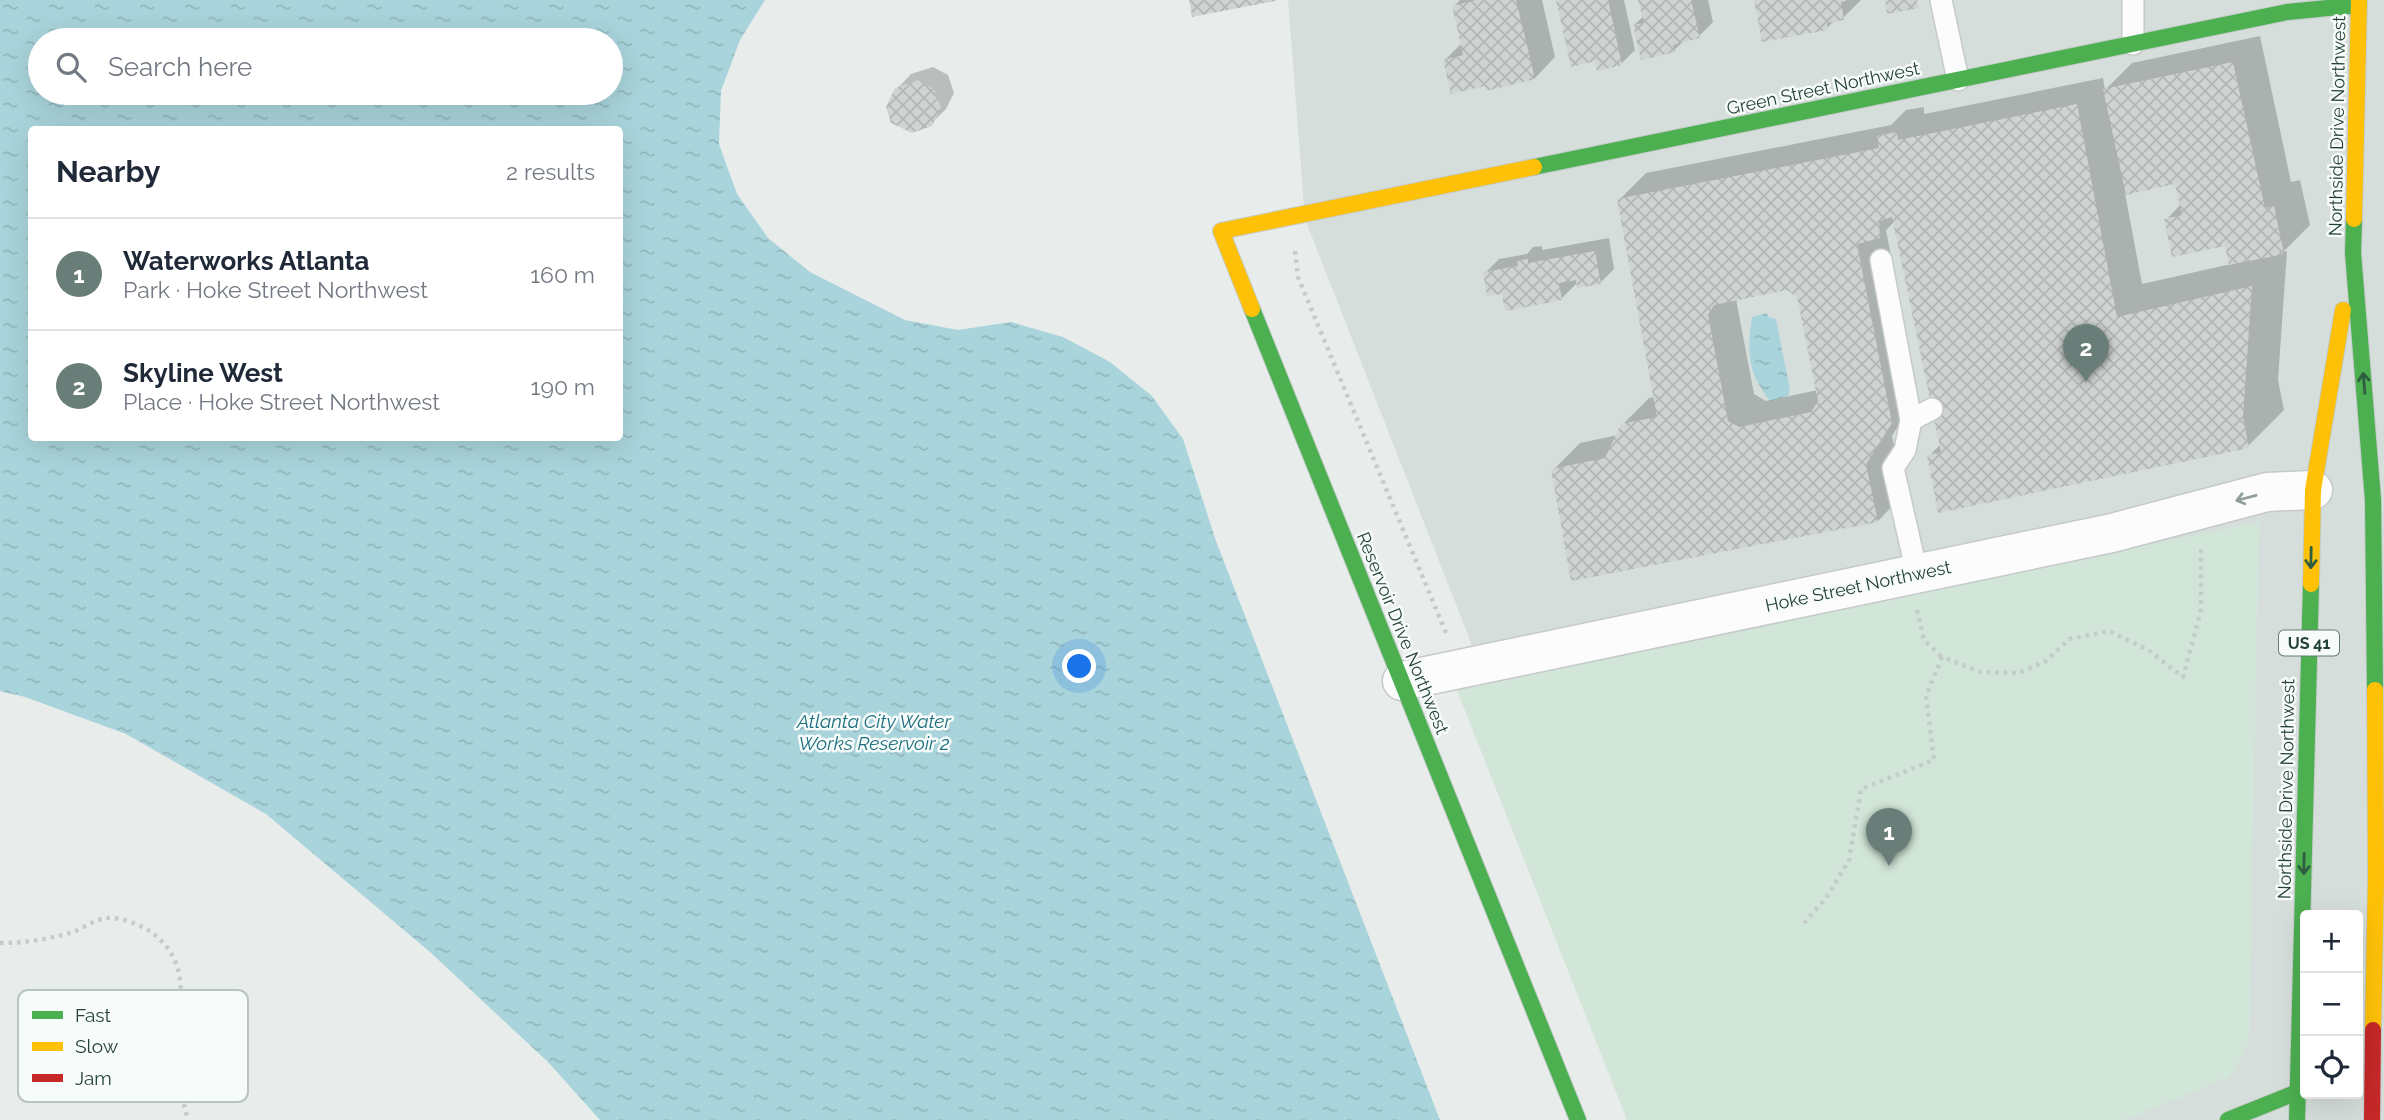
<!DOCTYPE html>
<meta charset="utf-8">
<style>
:root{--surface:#fff;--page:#f6f6f7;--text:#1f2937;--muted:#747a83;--line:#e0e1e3;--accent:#697e78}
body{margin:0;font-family:Raleway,sans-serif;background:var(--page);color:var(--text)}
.controls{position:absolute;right:21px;bottom:21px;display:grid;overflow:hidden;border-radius:7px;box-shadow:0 7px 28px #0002}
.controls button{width:63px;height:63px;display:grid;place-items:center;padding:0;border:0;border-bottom:2px solid var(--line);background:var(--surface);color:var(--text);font:35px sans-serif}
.you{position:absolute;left:1080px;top:667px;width:24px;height:24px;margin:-18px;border:5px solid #fff;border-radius:50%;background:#1a73e8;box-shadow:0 0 0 10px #1a73e833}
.badge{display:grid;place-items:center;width:46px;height:46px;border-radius:50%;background:var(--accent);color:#fff;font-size:23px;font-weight:700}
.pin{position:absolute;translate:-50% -58px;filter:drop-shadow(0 2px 4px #0008)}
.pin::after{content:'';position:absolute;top:37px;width:24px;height:21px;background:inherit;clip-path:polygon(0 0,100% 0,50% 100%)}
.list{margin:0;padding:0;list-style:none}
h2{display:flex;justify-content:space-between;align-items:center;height:91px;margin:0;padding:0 28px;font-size:30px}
h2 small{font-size:23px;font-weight:400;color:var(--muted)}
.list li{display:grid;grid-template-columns:46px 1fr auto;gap:21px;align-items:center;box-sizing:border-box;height:112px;padding:0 28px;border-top:2px solid var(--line)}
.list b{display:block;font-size:26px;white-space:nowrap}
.list p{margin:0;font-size:23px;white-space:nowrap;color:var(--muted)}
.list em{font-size:23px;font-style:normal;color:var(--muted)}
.icon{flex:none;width:38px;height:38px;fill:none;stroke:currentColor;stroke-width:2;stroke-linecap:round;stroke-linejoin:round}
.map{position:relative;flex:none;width:2384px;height:1120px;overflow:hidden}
.search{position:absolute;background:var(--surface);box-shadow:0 7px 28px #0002;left:28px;top:28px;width:595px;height:77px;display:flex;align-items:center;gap:18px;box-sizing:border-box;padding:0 24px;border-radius:38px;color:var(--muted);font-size:26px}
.panel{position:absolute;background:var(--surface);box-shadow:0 7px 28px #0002;left:28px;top:126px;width:595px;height:315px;border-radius:7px}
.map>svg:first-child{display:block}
.built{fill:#d6dedb;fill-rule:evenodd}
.green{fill:#d1e6d8}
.water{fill:url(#water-ripples);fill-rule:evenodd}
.shadow{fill:#0003;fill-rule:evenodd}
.building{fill:url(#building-cross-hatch);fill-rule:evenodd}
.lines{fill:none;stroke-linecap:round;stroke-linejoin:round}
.lane-casing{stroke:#c5cac8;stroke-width:24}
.street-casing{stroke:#c5cac8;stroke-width:41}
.fast-casing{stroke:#c3cbc8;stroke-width:18}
.slow-casing{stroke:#c3cbc8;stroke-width:18}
.jam-casing{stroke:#c3cbc8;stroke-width:18}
.path{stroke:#c3ccca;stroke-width:4.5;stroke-dasharray:3.5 5;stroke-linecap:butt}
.lane{stroke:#fcfcfc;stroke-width:21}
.street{stroke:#fcfcfc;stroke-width:38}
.fast{stroke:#4caf50;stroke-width:16}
.slow{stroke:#ffc107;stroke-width:16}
.jam{stroke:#c62828;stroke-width:16}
.oneway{stroke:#2e5d40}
.oneway2{stroke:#909f9b}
.labels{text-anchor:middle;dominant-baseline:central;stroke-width:5;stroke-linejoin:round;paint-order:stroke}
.shield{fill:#f7fbf9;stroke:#637a73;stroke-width:2}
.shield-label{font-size:16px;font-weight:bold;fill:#24423a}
.street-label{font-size:18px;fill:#24423a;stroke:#f7fbf9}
.water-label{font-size:19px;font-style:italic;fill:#1c6f80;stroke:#f7fbf9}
.key{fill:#f7fbf9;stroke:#b8c4c0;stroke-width:2}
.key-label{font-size:19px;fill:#24423a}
</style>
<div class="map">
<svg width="2384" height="1120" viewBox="0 0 2384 1120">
<defs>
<pattern id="water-ripples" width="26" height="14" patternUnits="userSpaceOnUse" patternTransform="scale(1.75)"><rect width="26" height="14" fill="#a9d4db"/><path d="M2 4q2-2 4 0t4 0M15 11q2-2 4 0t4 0" fill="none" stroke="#91b7bd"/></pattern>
<pattern id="building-cross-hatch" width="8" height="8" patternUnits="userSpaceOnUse" patternTransform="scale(1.75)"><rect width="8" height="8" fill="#cfd4d2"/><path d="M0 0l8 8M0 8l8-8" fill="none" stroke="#b2b7b5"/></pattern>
</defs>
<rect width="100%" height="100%" fill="#e8edeb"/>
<path class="built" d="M1288 0H2384V1120H1658L1305 219ZM2305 915H2358V1094H2305Z"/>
<path class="green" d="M2259 522 2249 1043 2240 1061 2228 1078 2125 1120H1627L1456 688Z"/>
<g class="water">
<path d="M0 0H765L740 40 721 91 719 144 737 194 768 238 810 272 905 320 958 330 1011 322 1063 337 1110 362 1152 396 1183 439 1216 541 1440 1120H600L548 1062 430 952 266 814 126 734 25 697 0 691ZM40 40H611V93H40ZM32 130H620V438H32Z"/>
<path d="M1766 313 1769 317 1776 319 1790 390 1788 396 1770 401C1747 371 1747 352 1752 317Z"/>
</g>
<g class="shadow">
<path d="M1460 0H1542L1555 57 1535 78 1486 84 1445 60 1462 43 1454 6Z"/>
<path d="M1558 0H1624L1635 50 1621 64 1596 59Z"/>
<path d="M1640 0H1708L1713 22 1699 36 1685 40 1674 50 1634 25 1644 16Z"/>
<path d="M1756 0H1861L1843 18 1836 19 1827 28Z"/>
<path d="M2260 36 2291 182 2300 180 2310 225 2283 252 2287 251 2278 380 2284 410 2248 446 1929 456 1941 444 1895 221 1886 230 1918 394 1892 436 1904 494 1878 521 1553 470 1580 443 1618 435 1622 425 1649 398 1655 397 1619 200 1646 173 1891 125 1906 110 1924 107V114L2103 78 2105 90 2132 63ZM2176 182 2181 204 2166 220 2227 243 2231 264 2142 284 2125 193ZM1788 288 1798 296 1818 390 1766 401 1754 394 1736 299Z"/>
<path d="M933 67 948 75 954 93 946 109 931 124 897 89 911 74Z"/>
<path d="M1609 238 1614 269 1600 283 1578 282 1561 299 1503 292 1485 273 1499 259 1527 254 1533 247 1542 246V250Z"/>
</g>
<g class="building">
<path d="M1189 0H1275V1L1192 17Z"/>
<path d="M1476 0H1516L1535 79 1486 91 1485 86 1451 94 1443 60 1463 55 1452 6Z"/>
<path d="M1556 0H1608L1622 65 1597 71 1595 61 1571 67Z"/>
<path d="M1638 0H1691L1700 38 1673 45 1675 52 1641 60 1633 25 1644 23Z"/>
<path d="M1754 0H1846V1L1841 2 1844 20 1827 23 1828 30 1762 42Z"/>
<path d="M1885 0H1917L1919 8 1887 14Z"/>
<path d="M2233 62 2265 208 2274 206 2284 254 2229 265 2225 246 2172 257 2164 219 2182 215 2175 184 2126 195 2103 89Z"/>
<path d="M918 80 934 89 941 108 932 126 912 133 891 123 886 107 895 88Z"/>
<path d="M2077 104 2117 317 2252 286 2243 417 2249 448 1938 513 1927 455 1941 452 1892 217 1879 221 1880 238 1857 244 1892 423 1866 464 1878 522 1571 581 1551 469 1605 458 1621 424 1657 417 1617 199 1879 148 1877 136 1897 132 1898 140ZM1787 290 1797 297 1818 401 1811 412 1739 427 1728 421 1708 315 1714 305Z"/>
<path d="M1595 251 1601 284 1577 288 1576 280 1559 283 1562 300 1505 311 1502 294 1487 296 1483 272 1518 266 1517 261 1528 259V263Z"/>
</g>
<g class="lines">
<defs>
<g id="lane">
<path d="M1941 0 1958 80"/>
<path d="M2133 0V44"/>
<path d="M1881 260 1911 420 1905 450 1893 468 1917 573"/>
<path d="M1911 420 1932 409"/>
</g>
<path id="street" d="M1402 681 2112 533 2267 492 2313 490"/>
<g id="fast">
<path d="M1534 167 2287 12 2359 5"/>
<path d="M2354 219 2353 253 2373 500 2375 690"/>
<path d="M1252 309 1578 1120"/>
<path d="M2228 1120 2305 1089"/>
<path d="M2297 1120 2311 584"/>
</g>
<g id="slow">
<path d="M2354 219 2359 0"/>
<path d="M1252 309 1221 231 1534 167"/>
<path d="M2311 584 2313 490 2343 310"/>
<path d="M2373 1030 2376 877 2375 690"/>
</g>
<path id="jam" d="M2372 1120 2373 1030"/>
</defs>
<use href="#lane" class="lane-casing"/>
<use href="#street" class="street-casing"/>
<use href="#fast" class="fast-casing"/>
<use href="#slow" class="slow-casing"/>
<use href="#jam" class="jam-casing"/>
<g class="path">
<path d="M1295 251 1298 277 1446 633"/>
<path d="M1917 610 1924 640 1942 657"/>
<path d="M1804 923 1826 898 1849 860 1861 789 1934 760 1926 696 1942 657 1981 672 2019 673 2046 661 2069 639 2109 631 2148 650 2183 677 2201 610V546"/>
<path d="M0 943C26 943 49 939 73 932 84 928 97 918 108 918 120 917 138 924 148 930 197 963 176 1009 178 1057 179 1079 182 1099 188 1120"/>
</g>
<use href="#lane" class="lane"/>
<use href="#street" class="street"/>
<use href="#fast" class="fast"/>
<use href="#slow" class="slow"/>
<use href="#jam" class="jam"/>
</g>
<defs><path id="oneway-shaft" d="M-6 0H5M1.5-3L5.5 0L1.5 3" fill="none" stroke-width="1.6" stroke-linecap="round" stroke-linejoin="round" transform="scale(1.75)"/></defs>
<g class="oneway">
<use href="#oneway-shaft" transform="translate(2364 383) rotate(-95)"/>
<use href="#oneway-shaft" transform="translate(2311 558) rotate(91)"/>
<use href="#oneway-shaft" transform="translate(2304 864) rotate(91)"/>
</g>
<use class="oneway2" href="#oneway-shaft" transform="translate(2246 498) rotate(165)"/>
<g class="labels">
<rect class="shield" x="2279" y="630.5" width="60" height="25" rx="5"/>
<g class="shield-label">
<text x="2309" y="643">US 41</text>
</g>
<g class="street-label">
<text transform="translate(1823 88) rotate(-12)">Green Street Northwest</text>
<text transform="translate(2337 126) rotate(-89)">Northside Drive Northwest</text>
<text transform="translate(1858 586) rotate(-12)">Hoke Street Northwest</text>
<text transform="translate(1403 633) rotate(68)">Reservoir Drive Northwest</text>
<text transform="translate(2286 789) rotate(-89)">Northside Drive Northwest</text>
</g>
<g class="water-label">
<text x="874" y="721">Atlanta City Water<tspan x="874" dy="22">Works Reservoir 2</tspan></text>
</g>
</g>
<rect x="18" y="990" width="230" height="112" rx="10" class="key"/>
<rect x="32" y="1011" width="31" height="8" fill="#4caf50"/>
<rect x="32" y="1042" width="31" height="9" fill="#ffc107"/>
<rect x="32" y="1074" width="31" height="8" fill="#c62828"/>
<g class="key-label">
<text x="75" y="1022">Fast</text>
<text x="75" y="1053">Slow</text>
<text x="75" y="1085">Jam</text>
</g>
</svg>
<div class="controls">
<button>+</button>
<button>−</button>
<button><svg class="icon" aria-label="locate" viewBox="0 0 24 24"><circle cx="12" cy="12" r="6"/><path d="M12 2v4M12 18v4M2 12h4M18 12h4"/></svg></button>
</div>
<div class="you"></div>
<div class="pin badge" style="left:1889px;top:866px">1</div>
<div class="pin badge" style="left:2086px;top:382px">2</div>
<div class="search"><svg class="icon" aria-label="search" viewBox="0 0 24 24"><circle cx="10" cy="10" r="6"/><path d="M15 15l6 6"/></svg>Search here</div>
<section class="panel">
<h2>Nearby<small>2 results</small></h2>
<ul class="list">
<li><span class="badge">1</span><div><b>Waterworks Atlanta</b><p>Park · Hoke Street Northwest</p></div><em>160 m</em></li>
<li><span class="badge">2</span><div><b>Skyline West</b><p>Place · Hoke Street Northwest</p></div><em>190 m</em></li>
</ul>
</section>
</div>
